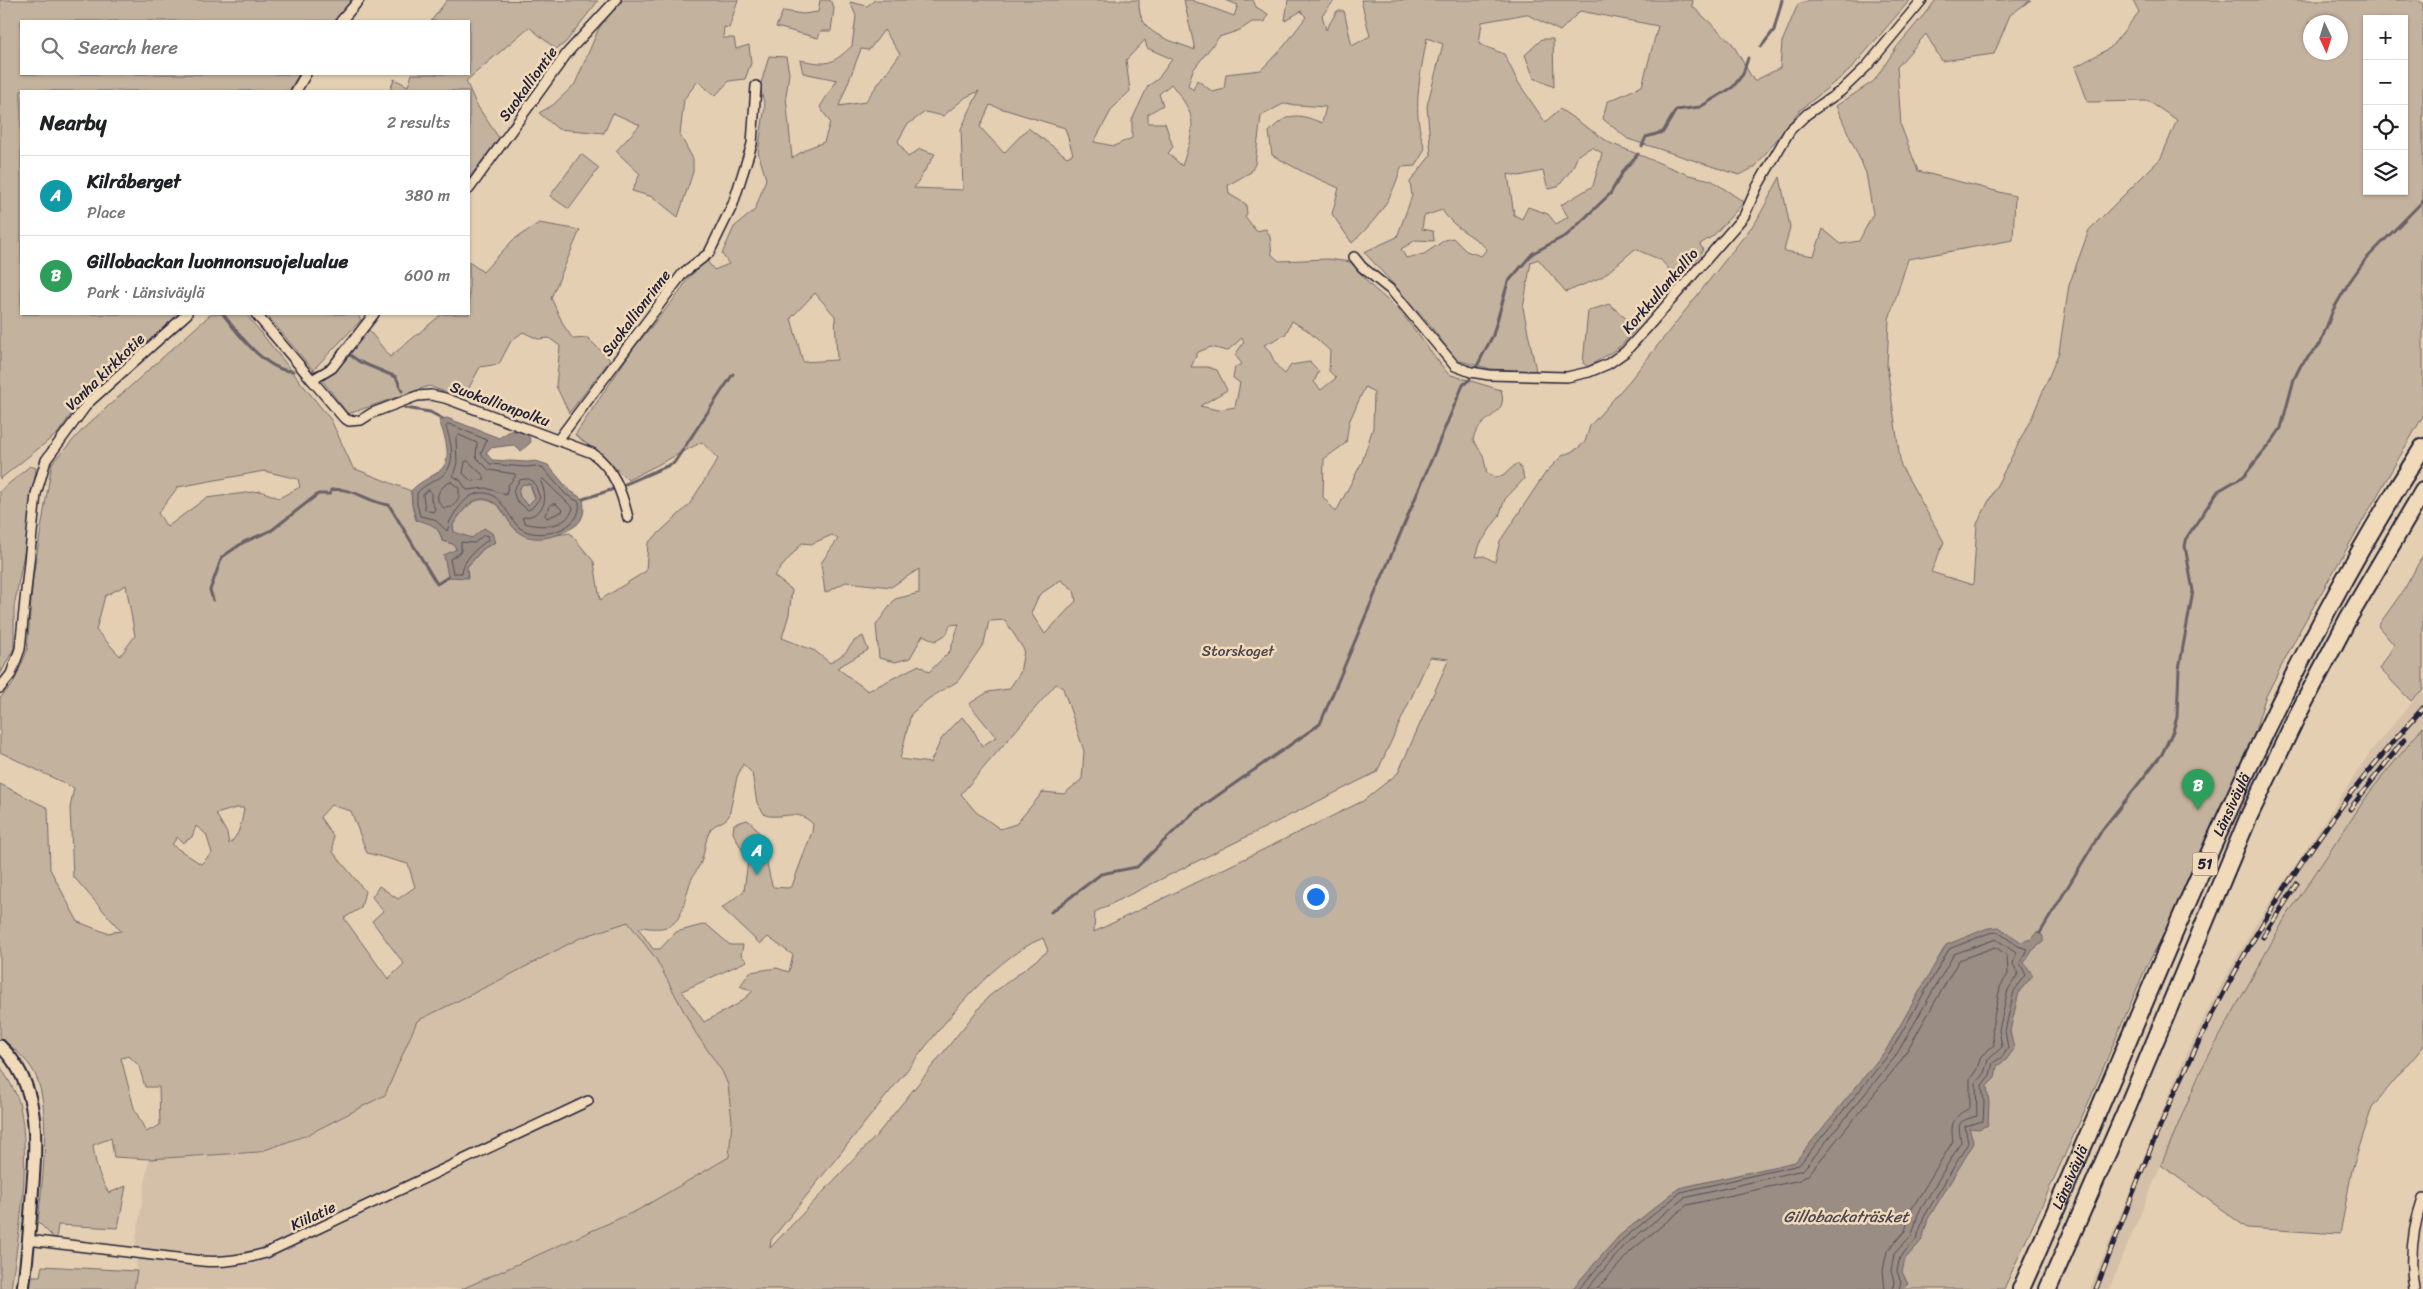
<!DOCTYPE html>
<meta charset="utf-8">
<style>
:root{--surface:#fff;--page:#f2f2f2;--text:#202124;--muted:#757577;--line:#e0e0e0;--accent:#ea580c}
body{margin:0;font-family:Sriracha,sans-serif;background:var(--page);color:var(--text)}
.controls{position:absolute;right:15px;top:15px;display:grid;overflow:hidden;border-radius:0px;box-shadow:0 1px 4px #0004}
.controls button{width:45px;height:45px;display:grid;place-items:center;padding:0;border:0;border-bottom:1px solid var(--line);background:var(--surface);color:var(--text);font:25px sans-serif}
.compass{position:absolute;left:2303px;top:15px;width:45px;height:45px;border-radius:50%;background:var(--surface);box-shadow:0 1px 4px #0004;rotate:176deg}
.you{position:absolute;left:1315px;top:896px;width:18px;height:18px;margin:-12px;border:4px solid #fff;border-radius:50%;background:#1a73e8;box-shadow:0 0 0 8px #1a73e833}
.badge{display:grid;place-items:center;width:32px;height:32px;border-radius:50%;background:var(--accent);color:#fff;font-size:16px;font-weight:700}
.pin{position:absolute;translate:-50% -41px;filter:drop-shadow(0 1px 2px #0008)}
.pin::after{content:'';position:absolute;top:26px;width:18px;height:15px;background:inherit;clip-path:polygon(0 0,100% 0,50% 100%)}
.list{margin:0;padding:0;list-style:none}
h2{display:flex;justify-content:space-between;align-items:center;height:65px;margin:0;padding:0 20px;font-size:21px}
h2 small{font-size:16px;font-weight:400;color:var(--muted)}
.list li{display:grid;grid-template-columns:32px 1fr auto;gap:15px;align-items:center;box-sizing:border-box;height:80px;padding:0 20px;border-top:1px solid var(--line)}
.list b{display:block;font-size:19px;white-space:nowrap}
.list p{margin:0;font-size:16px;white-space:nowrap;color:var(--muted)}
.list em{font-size:16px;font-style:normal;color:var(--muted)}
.icon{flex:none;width:28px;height:28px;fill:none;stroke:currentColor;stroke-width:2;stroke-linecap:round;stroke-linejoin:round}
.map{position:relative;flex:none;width:2423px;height:1289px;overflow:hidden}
.search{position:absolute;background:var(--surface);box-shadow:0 1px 4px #0004;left:20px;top:20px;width:450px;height:55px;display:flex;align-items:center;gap:12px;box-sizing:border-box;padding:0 18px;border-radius:0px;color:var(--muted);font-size:19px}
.panel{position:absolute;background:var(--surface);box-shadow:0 1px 4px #0004;left:20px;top:90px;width:450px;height:225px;border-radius:0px}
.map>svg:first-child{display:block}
.built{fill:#d4c0a8}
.green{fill:#c3b29e;stroke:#726a6c;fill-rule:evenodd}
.water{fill:#9a8d84;stroke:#6a6267;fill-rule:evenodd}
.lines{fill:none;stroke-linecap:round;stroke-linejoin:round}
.shore{stroke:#524d58;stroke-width:1}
.stream{stroke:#6a6267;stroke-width:3}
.minor-casing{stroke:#22223b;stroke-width:12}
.tertiary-casing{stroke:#22223b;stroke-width:15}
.motorway-casing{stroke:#22223b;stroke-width:20}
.minor{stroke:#f0dab9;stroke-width:9}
.tertiary{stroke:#f0dab9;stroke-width:11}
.motorway{stroke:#f0dab9;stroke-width:16}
.rail-casing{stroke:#22223b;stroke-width:5}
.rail{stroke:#f0dab9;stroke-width:3;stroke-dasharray:9;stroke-linecap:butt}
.labels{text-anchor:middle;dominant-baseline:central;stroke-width:5;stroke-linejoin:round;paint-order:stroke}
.shield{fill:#f0dab9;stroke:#605961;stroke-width:1}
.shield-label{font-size:14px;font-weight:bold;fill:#22223b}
.street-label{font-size:15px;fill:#22223b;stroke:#f0dab9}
.park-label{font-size:15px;fill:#4a4654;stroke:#f0dab9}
.water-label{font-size:16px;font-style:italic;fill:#4c4755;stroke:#f0dab9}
</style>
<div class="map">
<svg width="2423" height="1289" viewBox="0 0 2423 1289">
<rect width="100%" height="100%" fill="#e4cfb2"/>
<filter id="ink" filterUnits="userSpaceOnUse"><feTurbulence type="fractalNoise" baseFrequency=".02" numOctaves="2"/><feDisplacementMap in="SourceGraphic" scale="10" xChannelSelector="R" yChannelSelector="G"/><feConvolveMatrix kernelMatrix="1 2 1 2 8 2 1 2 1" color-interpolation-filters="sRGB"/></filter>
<g filter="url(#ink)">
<g class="built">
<path d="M2423 689V727L2369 793 2284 920 2201 1070 2109 1289H2090L2182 1064 2211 1003 2255 925 2371 751Z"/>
<path d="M628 922 656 959 695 1032 722 1071 728 1085 732 1121 729 1157 638 1210 462 1289H134L137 1271 135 1245 149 1159 259 1152 308 1135 385 1095 417 1021 506 977 580 938Z"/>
</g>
<g class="green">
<path d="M0 0H352L336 21H21V74H299L289 91H21V314H184L74 410 58 433 0 479Z"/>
<path d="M447 0 598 1 565 43 556 49 529 27 466 81 476 104 499 138 469 178V91H390L394 79 408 86 412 74H469V21H431Z"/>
<path d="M621 0H738L729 28 724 27 723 38H734L736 49 749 45 751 63 745 79 729 81 715 96 698 81 684 99 680 135 693 159V172L678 217 653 197 632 191 640 174 616 151 640 125 613 113 604 133 558 129 539 113 553 105 575 84 599 28Z"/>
<path d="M820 0H830L834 8 831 31H821L818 38 776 27 783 11 803 14 818 12Z"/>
<path d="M875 0H1139C1137 35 1169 39 1195 50L1184 0H1191L1234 16 1238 5 1225 0H1253L1256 7 1268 14 1265 22H1252L1240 30 1219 37 1193 70 1188 85 1193 90 1197 80 1213 92 1224 89 1226 74 1261 70 1285 45 1306 17 1301 11 1285 21 1288 0H1335L1322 15 1326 30 1337 11H1344L1352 46 1370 36 1361 0H1693L1692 6 1732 43 1754 81 1780 68 1782 42 1798 4 1810 0H1910L1849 71 1800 110 1755 167 1739 175 1628 139 1603 119 1607 102 1642 86 1658 26 1580 11 1560 31 1526 14 1482 22 1479 44 1504 54 1518 82 1545 122 1560 109 1610 143 1689 175 1711 180 1744 202 1713 236 1700 244 1703 250 1680 282 1661 260 1635 249 1602 277 1566 292 1538 259 1531 262 1523 308 1536 371 1491 369 1456 360 1427 321 1364 252 1397 237 1412 196 1410 182 1431 155 1427 106 1443 44 1427 38C1420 76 1411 112 1425 148L1416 166 1401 167C1391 202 1377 219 1352 243L1332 214 1339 188 1305 173 1272 155 1269 132C1287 112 1298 113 1322 123L1326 107 1283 104 1261 116 1255 164 1251 172 1228 185 1229 194 1246 204 1247 214 1245 216 1256 231 1266 229 1270 237 1272 255 1279 261 1327 259 1351 262 1371 286 1401 312 1448 374 1501 390C1510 417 1478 415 1473 440L1483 455 1487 473 1495 477 1503 476 1517 463 1522 470 1524 479 1505 499 1499 516 1480 544 1476 557 1484 556 1495 562 1500 541 1546 472 1562 456 1577 449 1585 442 1590 426 1631 379 1757 220 1780 177 1790 227 1784 251 1814 256 1823 229 1841 244 1859 241 1873 214 1866 173 1836 106 1874 81 1896 48 1936 0H2031L2010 15 1994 54 1942 61 1926 34 1897 67 1901 126 1918 171 2015 196 2013 240 1908 259 1889 319 1887 366 1901 466 1944 542 1931 572 1973 585 1977 524 2033 415 2059 352 2069 285 2089 230 2161 158 2177 120 2148 101 2088 102 2075 67 2110 48 2139 12 2133 0H2418L2423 4V416L2300 630 2265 698 2243 771 2182 901 2147 965 2090 1099 2004 1289H462L638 1210 729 1157 732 1121 728 1085 722 1071 695 1032 656 959 628 922 580 938 506 977 417 1021 385 1095 307 1135 259 1152 149 1159 114 1157 111 1138 93 1145C95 1163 99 1178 109 1193L126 1186 118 1228 58 1225 56 1240 38 1222C42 1184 54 1099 31 1067 23 1056 10 1045 0 1037V784L48 808 50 869 78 922 107 933 121 931 73 876 70 808 74 788 0 752V698L13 684 27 651 33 577 52 463 85 427 211 314H246L331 420 353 468 411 491 412 505C422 515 440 526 442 541L453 544 467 567 483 549 495 542 462 536 454 532 453 525C464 508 478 490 498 506 502 509 504 515 507 518 515 526 527 532 536 538L570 533 594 562 600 600 646 571 648 543 689 505 718 459 702 442 628 480 603 456 575 435 633 349 679 293 688 278 707 261 714 270 729 264 722 254 734 227 755 210 766 179 758 152 765 106 760 87 769 56 786 57 789 73 786 96 792 158 808 148 824 142 830 122 820 107 837 80 803 73 800 60C828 65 830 66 852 46L856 16 850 2 867 6ZM2367 19H2404V191H2367ZM2310 22H2340V52H2310ZM884 30 900 54 865 102 839 106 861 49 869 50ZM1145 40 1147 48 1172 59 1158 79 1148 86 1132 120V138L1114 146 1094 142 1112 109 1130 91 1126 60ZM1171 84C1199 118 1195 126 1182 166L1168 153 1173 147 1165 123H1148V114L1163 105 1159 94ZM979 91 961 129 963 190 914 188 935 154 920 149 908 157 898 141 907 125 925 112 943 116 966 97ZM990 105 1065 128 1073 154 1067 157 1028 128 1004 153 980 127ZM1592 147 1602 153 1593 186 1561 205 1568 217 1556 224 1548 214 1528 207 1522 219 1514 215 1508 174 1519 176 1543 171 1548 189 1558 187 1572 169 1578 155ZM1442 210C1455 230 1471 233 1487 249L1481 256 1466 251 1453 238 1445 240 1424 254 1406 258 1401 249 1416 240 1434 241 1433 231 1422 229 1424 216ZM815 293 835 316 837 360 803 362 791 318ZM1292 321 1307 330 1330 351 1329 371 1336 378 1321 390 1314 382 1319 371 1310 362 1291 365 1285 374C1271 363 1275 356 1264 345L1285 335ZM1242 338 1244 342 1235 355 1242 364 1235 367 1233 378 1240 383 1235 407 1218 410 1200 406 1227 390 1217 370 1207 367H1191L1198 352 1211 347 1227 351ZM1365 387 1374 392 1373 428 1362 462 1336 512 1323 497 1324 459 1346 443 1349 422ZM264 471 298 479 300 487 279 498 261 491 206 498 167 527 158 513 178 487ZM832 535 838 539 821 563 825 593 846 582 891 587 919 569V593L895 599 876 625 879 658 895 662 910 658 923 635 935 641 947 634 950 625 959 624 950 651 929 672 919 665 868 691 837 668 868 650 863 636 854 641 845 653 830 663 815 651 782 638 789 614 792 590 774 576 802 543 811 544ZM1061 580 1074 590 1076 601 1045 634 1031 613 1039 595ZM126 585 135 636 120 656 96 630 105 596ZM1005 620 1024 650 1020 673 1009 689 988 692 969 704 996 737 982 746 971 726 962 717 942 738 930 763 900 759 911 714 928 699 958 681 984 643 989 621ZM1430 657 1449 659 1398 773 1363 801 1094 932 1095 912 1377 772ZM1056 684 1063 688 1084 751 1082 779 1064 794 1043 792 1016 824 1000 829 976 812 961 794ZM743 764 752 773 757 803 765 815C784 820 796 807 813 824L812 832 792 886 788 888 773 887C765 867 767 831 747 820L734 824 733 833 748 861 744 891 722 908 760 944 768 937 793 955 789 972 777 968 750 972 740 986 753 991 738 1004 704 1022 682 991 747 961 741 955 743 945H730L706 924 676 932 660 949H653L639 929 642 927C683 934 680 913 690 883 693 874 700 867 702 859 705 850 705 841 709 832 713 823 723 824 729 816L737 777ZM331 805 351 811 367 853 408 864 415 887 398 899 379 886 372 897 383 911 372 921 404 964 388 979 344 918 361 908 365 891 333 852V836L320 817ZM236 808H244C242 821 240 835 229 844L227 833 216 814ZM196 826 206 834 212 853 201 864 172 845 177 837 183 843 192 837ZM1043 938 1048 951 988 997 876 1136 770 1248 771 1240C812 1188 854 1137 895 1085 933 1039 987 960 1043 938ZM129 1056 139 1066 145 1087H159L160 1125 146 1132 134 1108 121 1058Z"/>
<path d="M1542 39H1553L1554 87 1534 78 1525 55Z"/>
<path d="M581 154 599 168 569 209 550 196Z"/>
<path d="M539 223 580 230 551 298 564 326 573 339 588 338 610 360 569 413 556 386 560 346 549 338 538 339 523 332 511 341 499 364 480 367 463 399 429 386 348 414 322 380 335 371 368 329 390 357 442 314H469V262L483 272 513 240Z"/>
<path d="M1609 304 1637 328 1621 346 1588 367 1583 363 1588 311Z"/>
<path d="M266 314H357L361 320 313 370Z"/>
<path d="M30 466 36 468 27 537 14 607V648L0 675V491Z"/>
<path d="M523 484H530L535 498 528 506 520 497 518 490Z"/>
<path d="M2423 555V689L2411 701 2380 669 2394 645 2378 626 2405 588Z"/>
<path d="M2423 727V1047L2372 1107 2352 1170 2340 1234 2247 1228 2161 1165 2201 1070 2284 920 2369 793Z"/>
<path d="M0 1065C6 1077 17 1092 20 1106 31 1163 19 1232 11 1289H0Z"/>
<path d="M42 1266 137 1271 134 1289H28L30 1276H40Z"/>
</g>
<g class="water">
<path d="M447 418 499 438 510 431 526 430 531 442 521 451 513 445 490 448 486 453 492 460 527 462 536 461 548 465 569 490 583 499C585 509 584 520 575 526 561 536 532 545 517 531 505 521 503 502 485 499 470 497 460 514 453 525L454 532 472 538 484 528 492 533 495 542 483 549 467 567 468 578 448 577 444 555 457 549 453 544 442 541C440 526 429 523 416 520L412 505 411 491C419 482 428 479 438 472 455 461 444 435 439 420ZM523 484H530L535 498 528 505 520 497 518 490Z"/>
<path d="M1999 927 2021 942 2031 939 2037 932 2043 936V942L2033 950 2024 963 2033 975 2019 992 2010 1031 2014 1049 2006 1060 1997 1066 1995 1078 1987 1086 1989 1103 1988 1125 1979 1129 1969 1128 1974 1143 1928 1219 1922 1240 1905 1259 1902 1272 1908 1284 1902 1289H1572L1619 1236 1679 1188 1795 1162 1886 1050 1946 945 1988 928Z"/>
</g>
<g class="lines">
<g class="shore">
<path d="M449 424 487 440 481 454 490 464 526 467 535 466 544 469 565 494 579 502C584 529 539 542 520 528 506 517 500 484 473 495 464 499 454 513 450 521 448 525 449 528 447 531L434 519 420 516 417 504V493C424 484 435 482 443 475 457 463 451 442 446 427Z"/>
<path d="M459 435 477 443 476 457 489 470 515 474V477L508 485 506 495 486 488 467 490 460 480 453 476 457 463 456 438Z"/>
<path d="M468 461 484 476V480L471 481 463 473 465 462Z"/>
<path d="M529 479 534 482 540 498 532 508 528 510 516 500 513 490 520 480Z"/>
<path d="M543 479 573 508C567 528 541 528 525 523L522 518C526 516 529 517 533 515 548 507 546 495 541 482Z"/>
<path d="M451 482 459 488V498L452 507 444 508C432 499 439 486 451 482Z"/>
<path d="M428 490 431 492V500L435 509 433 512 425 510 423 495Z"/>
<path d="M552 504H556L563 511 547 518 545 515Z"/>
<path d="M484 535 488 536V540C477 548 463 559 462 573H453L450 559 461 552V542L474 543Z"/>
<path d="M1579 1289 1622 1240 1681 1192 1799 1165 1890 1053 1949 949 1989 933 1998 932 2018 946 2027 949 2020 963 2026 975 2014 991 2005 1031 2008 1048 2002 1057 1993 1063 1990 1075 1982 1085 1984 1103 1983 1121 1965 1126 1968 1143 1924 1217 1917 1238 1900 1257 1897 1271 1901 1282 1899 1289"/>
<path d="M1587 1289 1626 1244 1684 1198 1803 1170 1895 1057 1954 954 1996 939 2016 953 2013 964 2018 974 2008 990 1999 1030 2002 1047 1988 1060 1984 1073 1976 1083 1977 1116C1957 1122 1958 1121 1961 1142L1918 1214 1912 1235 1894 1254 1891 1271 1894 1281 1893 1289"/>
<path d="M1597 1289 1632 1250 1687 1205 1800 1180 1808 1175 1901 1061 1959 960 1995 947 2007 955 2008 974 2000 987 1992 1027 1994 1045 1981 1056 1977 1069 1970 1079V1108C1953 1116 1950 1123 1953 1141L1911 1210 1905 1231 1887 1251 1883 1271 1885 1289"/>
</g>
<g class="stream">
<path d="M1761 47 1774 30 1782 0"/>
<path d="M1642 146 1646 137 1663 132 1676 110 1700 107 1733 87 1743 74 1748 58"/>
<path d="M223 314C238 334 267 372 293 371"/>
<path d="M347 353 360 362 396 377 402 391"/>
<path d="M1475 370 1493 335 1508 282 1533 253 1567 235 1610 194 1624 170 1638 154"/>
<path d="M312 372 325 369 337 355"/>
<path d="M405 408 430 412 443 419"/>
<path d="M623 485 674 463 733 374"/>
<path d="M583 499 614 489"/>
<path d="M213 600 210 590 222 557 244 542 272 530 318 494H330L331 490C356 487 365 502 389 505L437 584 448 577"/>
<path d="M1051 912 1101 874 1137 867 1194 812 1320 724 1463 385 1470 379"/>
<path d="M2040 933 2102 830 2162 754 2173 731 2177 717 2179 669 2193 591 2185 546 2187 537 2218 491 2244 476 2275 437 2281 428 2294 379 2301 365 2320 344 2333 310 2348 284 2365 260 2423 201"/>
</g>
<defs>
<g id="minor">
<path d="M341 21 359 0"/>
<path d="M296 91 306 74"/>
<path d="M469 189 568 52 616 0"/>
<path d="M1354 257 1362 267 1392 291 1455 366 1471 372 1489 375 1567 377 1589 372 1608 364 1625 352 1645 330 1744 216 1757 187 1790 130 1807 114 1841 91 1867 66 1922 0"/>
<path d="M256 314 312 380 332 368 374 314"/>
<path d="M312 380 343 417 349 421 361 420 372 413 417 396 431 395 445 398 592 453C614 468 622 493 628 518"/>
<path d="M558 440 683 273 709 253 733 204 752 144 756 86"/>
<path d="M0 688 11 674 20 649 36 494 46 460 88 403 187 314"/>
<path d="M28 1240 202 1261C225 1263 244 1259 266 1253L588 1101"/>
<path d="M2414 1289C2409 1259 2413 1227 2423 1198"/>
</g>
<path id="tertiary" d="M0 1046C45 1088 35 1153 31 1209 29 1236 27 1262 23 1289"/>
<g id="motorway">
<path id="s1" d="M2021 1289C2148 1006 2254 709 2423 447"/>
<path d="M2048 1289 2128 1106 2249 816 2296 718 2349 617 2423 491"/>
</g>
</defs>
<use href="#minor" class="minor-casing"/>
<use href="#tertiary" class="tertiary-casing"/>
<use href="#motorway" class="motorway-casing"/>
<use href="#minor" class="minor"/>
<use href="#tertiary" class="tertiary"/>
<use href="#motorway" class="motorway"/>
<defs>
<g id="rail">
<path d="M2350 809 2404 740"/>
<path d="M2263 937 2297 884"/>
<path d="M2096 1289C2124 1218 2150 1144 2183 1075 2244 942 2324 816 2423 708"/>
</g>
</defs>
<use href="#rail" class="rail-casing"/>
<use href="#rail" class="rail"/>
</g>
</g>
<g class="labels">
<rect class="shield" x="2192.5" y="852.5" width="25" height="23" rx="4"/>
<g class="shield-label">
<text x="2205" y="864">51</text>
</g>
<g class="street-label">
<text transform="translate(528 84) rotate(-54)">Suokalliontie</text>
<text transform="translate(1660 291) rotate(-49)">Korkkullankallio</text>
<text transform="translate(636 313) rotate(-53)">Suokallionrinne</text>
<text transform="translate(105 372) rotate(-44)">Vanha kirkkotie</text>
<text transform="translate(500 404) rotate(20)">Suokallionpolku</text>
<text stroke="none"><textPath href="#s1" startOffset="528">Länsiväylä</textPath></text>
<text stroke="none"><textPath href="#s1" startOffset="122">Länsiväylä</textPath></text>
<text transform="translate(313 1216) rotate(-25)">Kiilatie</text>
</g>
<g class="park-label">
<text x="1238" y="651">Storskoget</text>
</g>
<g class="water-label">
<text x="1846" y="1216">Gillobackaträsket</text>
</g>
</g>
</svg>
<div class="controls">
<button>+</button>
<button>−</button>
<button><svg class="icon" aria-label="locate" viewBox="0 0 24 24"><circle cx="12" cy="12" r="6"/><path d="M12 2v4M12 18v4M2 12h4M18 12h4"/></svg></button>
<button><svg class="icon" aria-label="layers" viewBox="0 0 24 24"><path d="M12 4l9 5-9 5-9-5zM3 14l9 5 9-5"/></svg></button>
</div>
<svg class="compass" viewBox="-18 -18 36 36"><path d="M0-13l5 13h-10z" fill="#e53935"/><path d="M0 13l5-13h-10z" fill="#757577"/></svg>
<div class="you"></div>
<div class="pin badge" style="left:757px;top:875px;background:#0f9aa8">A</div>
<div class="pin badge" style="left:2198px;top:810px;background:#2e9e5b">B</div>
<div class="search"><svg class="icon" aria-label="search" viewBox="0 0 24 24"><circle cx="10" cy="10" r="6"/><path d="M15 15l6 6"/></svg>Search here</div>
<section class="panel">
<h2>Nearby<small>2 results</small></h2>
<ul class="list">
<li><span class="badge" style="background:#0f9aa8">A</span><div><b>Kilråberget</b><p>Place</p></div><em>380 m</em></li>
<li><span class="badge" style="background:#2e9e5b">B</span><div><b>Gillobackan luonnonsuojelualue</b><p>Park · Länsiväylä</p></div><em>600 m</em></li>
</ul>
</section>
</div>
